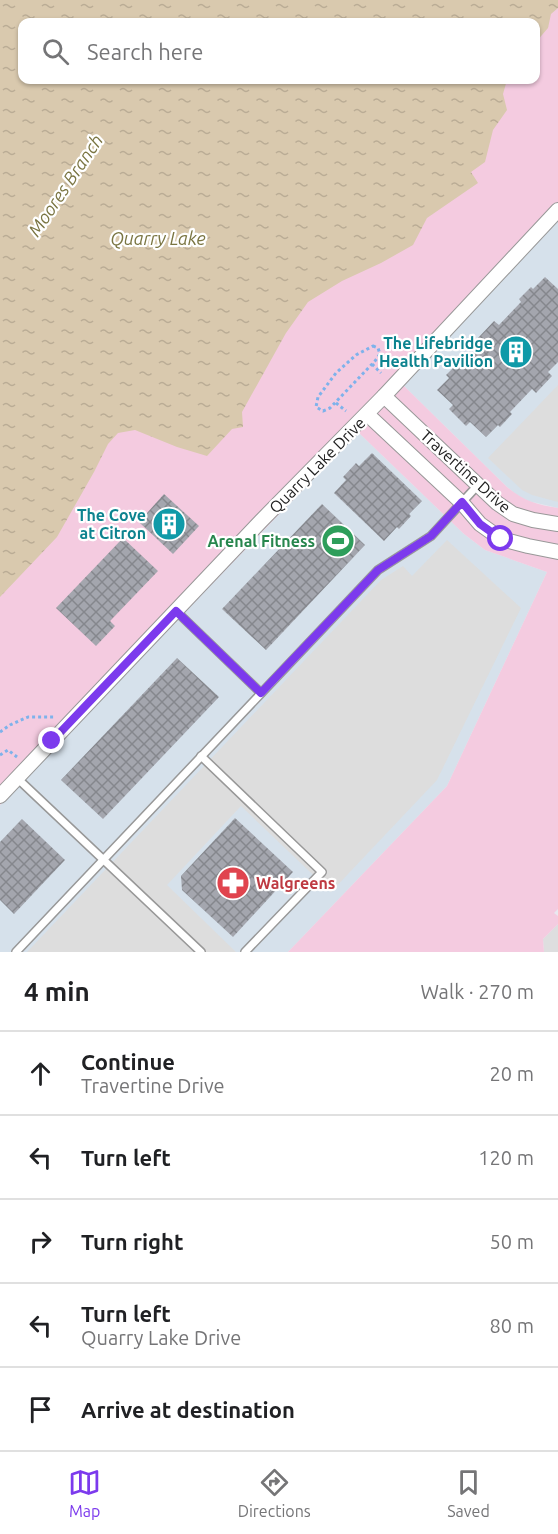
<!DOCTYPE html>
<meta charset="utf-8">
<style>
:root{--surface:#fff;--page:#f6f6f6;--text:#202124;--muted:#757577;--line:#e0e0e0;--accent:#7c3aed}
body{margin:0;font-family:Ubuntu,sans-serif;background:var(--page);color:var(--text)}
.stop{position:absolute;width:18px;height:18px;margin:-14px;border:4px solid #7c3aed;border-radius:50%;background:#fff}
.stop.end{background:#7c3aed;border-color:#fff;box-shadow:0 2px 6px #0008}
.list{margin:0;padding:0;list-style:none}
h2{display:flex;justify-content:space-between;align-items:center;height:78px;margin:0;padding:0 24px;font-size:26px}
h2 small{font-size:20px;font-weight:400;color:var(--muted)}
.list li{display:grid;grid-template-columns:39px 1fr auto;gap:18px;align-items:center;box-sizing:border-box;height:84px;padding:0 24px;border-top:2px solid var(--line)}
.list b{display:block;font-size:22px;white-space:nowrap}
.list p{margin:0;font-size:20px;white-space:nowrap;color:var(--muted)}
.list em{font-size:20px;font-style:normal;color:var(--muted)}
.icon{flex:none;width:33px;height:33px;fill:none;stroke:currentColor;stroke-width:2;stroke-linecap:round;stroke-linejoin:round}
.map{position:relative;flex:none;width:558px;height:952px;overflow:hidden}
.search{position:absolute;background:var(--surface);box-shadow:0 2px 4px #0004;left:18px;right:18px;top:18px;height:66px;display:flex;align-items:center;gap:15px;box-sizing:border-box;padding:0 21px;border-radius:12px;color:var(--muted);font-size:22px}
.sheet{height:498px;background:var(--surface)}
nav{display:flex;justify-content:space-around;align-items:center;box-sizing:border-box;height:84px;border-top:2px solid var(--line);background:var(--surface);font-size:16px;color:var(--muted)}
nav a{display:grid;justify-items:center;gap:3px}
nav .on{color:var(--accent)}
.map>svg:first-child{display:block}
.residential{fill:#dededf}
.commercial{fill:#d6e1eb}
.park{fill:#f4cbe0;fill-rule:evenodd}
.parking{fill:#ddd}
.water{fill:url(#water-ripples)}
.building{fill:url(#building-cross-hatch)}
.lines{fill:none;stroke-linecap:round;stroke-linejoin:round}
.service-casing{stroke:#989898;stroke-width:10}
.minor-casing{stroke:#989898;stroke-width:16}
.path{stroke:#7eb2eb;stroke-width:3;stroke-dasharray:3 3;stroke-linecap:butt}
.service{stroke:#fff;stroke-width:7}
.minor{stroke:#fff;stroke-width:14}
.route{stroke:#7c3aed;stroke-width:8}
.labels{text-anchor:middle;dominant-baseline:central;stroke-width:4.5;stroke-linejoin:round;paint-order:stroke}
.culture-label{font-size:16px;font-weight:bold;fill:#0d838f;stroke:#fff;text-anchor:end}
.street-label{font-size:16px;fill:#212121;stroke:#fff}
.leisure-label{font-size:16px;font-weight:bold;fill:#27864d;stroke:#fff;text-anchor:end}
.health-label{font-size:16px;font-weight:bold;fill:#be3a42;stroke:#fff;text-anchor:start}
.water-label{font-size:18px;font-style:italic;fill:#7a7542;stroke:#fff}
</style>
<div class="map">
<svg width="558" height="952" viewBox="0 0 558 952">
<defs>
<pattern id="water-ripples" width="26" height="14" patternUnits="userSpaceOnUse" patternTransform="scale(1.5)"><rect width="26" height="14" fill="#d9c9ae"/><path d="M2 4q2-2 4 0t4 0M15 11q2-2 4 0t4 0" fill="none" stroke="#baac95"/></pattern>
<pattern id="building-cross-hatch" width="8" height="8" patternUnits="userSpaceOnUse" patternTransform="scale(1.5)"><rect width="8" height="8" fill="#a4a6ae"/><path d="M0 0l8 8M0 8l8-8" fill="none" stroke="#85878d"/></pattern>
</defs>
<rect width="100%" height="100%" fill="#e9e8f0"/>
<path class="residential" d="M558 924V952H544L543 939Z"/>
<g class="commercial">
<path d="M558 219V508L528 501 518 496 507 487 402 384Z"/>
<path d="M358 432 464 534 485 550 547 572 447 786 288 952H0V805Z"/>
</g>
<path class="park" d="M0 0H558V219L402 384 507 487C523 501 538 505 558 508V909L554 913 558 916V924L543 939 544 952H288L447 786 547 572 485 550 464 534 358 432 0 805ZM22 22H536V80H22Z"/>
<g class="parking">
<path d="M558 385V502L532 495 522 490 488 458Z"/>
<path d="M447 540 521 608 437 780 331 892 241 806 167 885 236 952H27L381 580 403 566 412 576Z"/>
</g>
<path class="water" d="M0 0H558V8L551 14 548 28 536 42V22H22V80H507L503 94 507 110 493 130 485 162 471 172 478 183 427 218 413 245 381 263 342 281 308 302 286 333 242 412 243 427 232 429 207 456 177 447 135 430 118 433 108 444 94 472 57 537 0 597Z"/>
<g class="building">
<path d="M545 277 558 289V362L548 372 552 376 536 393 532 389 510 412 512 414 500 427 498 425 486 437 470 422 466 426 449 409 453 405 437 390 449 378 446 375 458 363 461 365 483 342 478 338 494 321 499 325 521 302 519 299 531 287 533 289Z"/>
<path d="M372 453 422 501 409 514 411 516 399 529 397 527 384 541 334 493 346 480 343 477 356 463 359 466Z"/>
<path d="M164 494 199 526 173 554 139 522Z"/>
<path d="M322 504 365 545 266 650 222 609Z"/>
<path d="M123 538 158 571 110 621 115 626 96 646 56 608Z"/>
<path d="M177 658 219 697 103 819 61 780Z"/>
<path d="M235 818 293 872 233 937 182 890 181 876Z"/>
<path d="M22 819 65 860 14 914 0 900V842Z"/>
</g>
<g class="lines">
<defs>
<g id="service">
<path d="M176 611 261 693"/>
<path d="M201 756 322 872 245 952"/>
<path d="M17 778 201 952"/>
<path d="M16 952 378 570 431 536 478 485"/>
</g>
<g id="minor">
<path d="M384 396 497 503 513 514 533 520 558 524"/>
<path d="M367 414 462 503 480 524 501 539 528 546 558 552"/>
<path d="M0 796 261 521 384 396 558 210"/>
</g>
</defs>
<use href="#service" class="service-casing"/>
<use href="#minor" class="minor-casing"/>
<g class="path">
<path d="M373 346 378 348 380 354 375 361 330 408 323 411 316 407 318 397 336 373 356 355Z"/>
<path d="M372 364 381 373"/>
<path d="M336 403 346 411"/>
<path d="M0 732 10 725 28 717H54"/>
<path d="M0 755 8 750 17 757"/>
</g>
<use href="#service" class="service"/>
<use href="#minor" class="minor"/>
</g>
<g class="lines">
<path class="route" d="M52 741 176 611 261 693 378 570 431 536 462 502 480 524 501 539"/>
</g>
<defs>
<symbol id="building-disc" viewBox="-11 -11 22 22"><circle r="9.5" fill="#0f9aa8" stroke="#fff"/><path d="M-4-6H4V6H1V3H-1V6H-4ZM-2.5-4.3h1.7v1.8h-1.7ZM.8-4.3h1.7v1.8H.8ZM-2.5-1h1.7V.8h-1.7ZM.8-1h1.7V.8H.8Z" fill="#fff"/></symbol>
<symbol id="stadium-disc" viewBox="-11 -11 22 22"><circle r="9.5" fill="#2e9e5b" stroke="#fff"/><path d="M0-5a6.5 5 0 1 0 0 10a6.5 5 0 1 0 0-10ZM-3.5-1.8h7v3.6h-7Z" fill="#fff"/></symbol>
<symbol id="pharmacy-disc" viewBox="-11 -11 22 22"><circle r="9.5" fill="#e0444e" stroke="#fff"/><path d="M-2-6h4v4h4v4h-4v4h-4v-4h-4v-4h4Z" fill="#fff"/></symbol>
</defs>
<g fill-rule="evenodd">
<use href="#building-disc" x="497" y="333" width="38" height="38"/>
<use href="#building-disc" x="150" y="505" width="38" height="38"/>
<use href="#stadium-disc" x="319" y="522" width="38" height="38"/>
<use href="#pharmacy-disc" x="214" y="864" width="38" height="38"/>
</g>
<g class="labels">
<g class="culture-label">
<text x="493" y="343">The Lifebridge<tspan x="493" dy="18">Health Pavilion</tspan></text>
<text x="146" y="515">The Cove<tspan x="146" dy="18">at Citron</tspan></text>
</g>
<g class="street-label">
<text transform="translate(317 465) rotate(-45)">Quarry Lake Drive</text>
<text transform="translate(466 471) rotate(42)">Travertine Drive</text>
</g>
<g class="leisure-label">
<text x="315" y="541">Arenal Fitness</text>
</g>
<g class="health-label">
<text x="256" y="883">Walgreens</text>
</g>
<g class="water-label">
<text transform="translate(65 185) rotate(-56)">Moores Branch</text>
<text x="158" y="238">Quarry Lake</text>
</g>
</g>
</svg>
<div class="stop" style="left:501px;top:539px"></div>
<div class="stop end" style="left:52px;top:741px"></div>
<div class="search"><svg class="icon" aria-label="search" viewBox="0 0 24 24"><circle cx="10" cy="10" r="6"/><path d="M15 15l6 6"/></svg>Search here</div>
</div>
<section class="sheet">
<h2>4 min<small>Walk · 270 m</small></h2>
<ul class="list">
<li><svg class="icon" aria-label="ahead" viewBox="0 0 24 24"><path d="M12 20V5M6 11l6-6 6 6"/></svg><div><b>Continue</b><p>Travertine Drive</p></div><em>20 m</em></li>
<li><svg class="icon" aria-label="left" viewBox="0 0 24 24"><path d="M17 20v-9H6M10 6l-5 5 5 5"/></svg><div><b>Turn left</b></div><em>120 m</em></li>
<li><svg class="icon" aria-label="right" viewBox="0 0 24 24"><path d="M7 20v-9h11M14 6l5 5-5 5"/></svg><div><b>Turn right</b></div><em>50 m</em></li>
<li><svg class="icon" aria-label="left" viewBox="0 0 24 24"><path d="M17 20v-9H6M10 6l-5 5 5 5"/></svg><div><b>Turn left</b><p>Quarry Lake Drive</p></div><em>80 m</em></li>
<li><svg class="icon" aria-label="arrive" viewBox="0 0 24 24"><path d="M6 21V4h12l-3 4 3 4H6"/></svg><div><b>Arrive at destination</b></div></li>
</ul>
</section>
<nav>
<a class="on"><svg class="icon" aria-label="map" viewBox="0 0 24 24"><path d="M3 6l6-2 6 2 6-2v14l-6 2-6-2-6 2zM9 4v14M15 6v14"/></svg>Map</a>
<a><svg class="icon" aria-label="directions" viewBox="0 0 24 24"><path d="M12 3l9 9-9 9-9-9zM9 14v-3h6M13 9l2 2-2 2"/></svg>Directions</a>
<a><svg class="icon" aria-label="saved" viewBox="0 0 24 24"><path d="M7 4h10v16l-5-4-5 4z"/></svg>Saved</a>
</nav>
